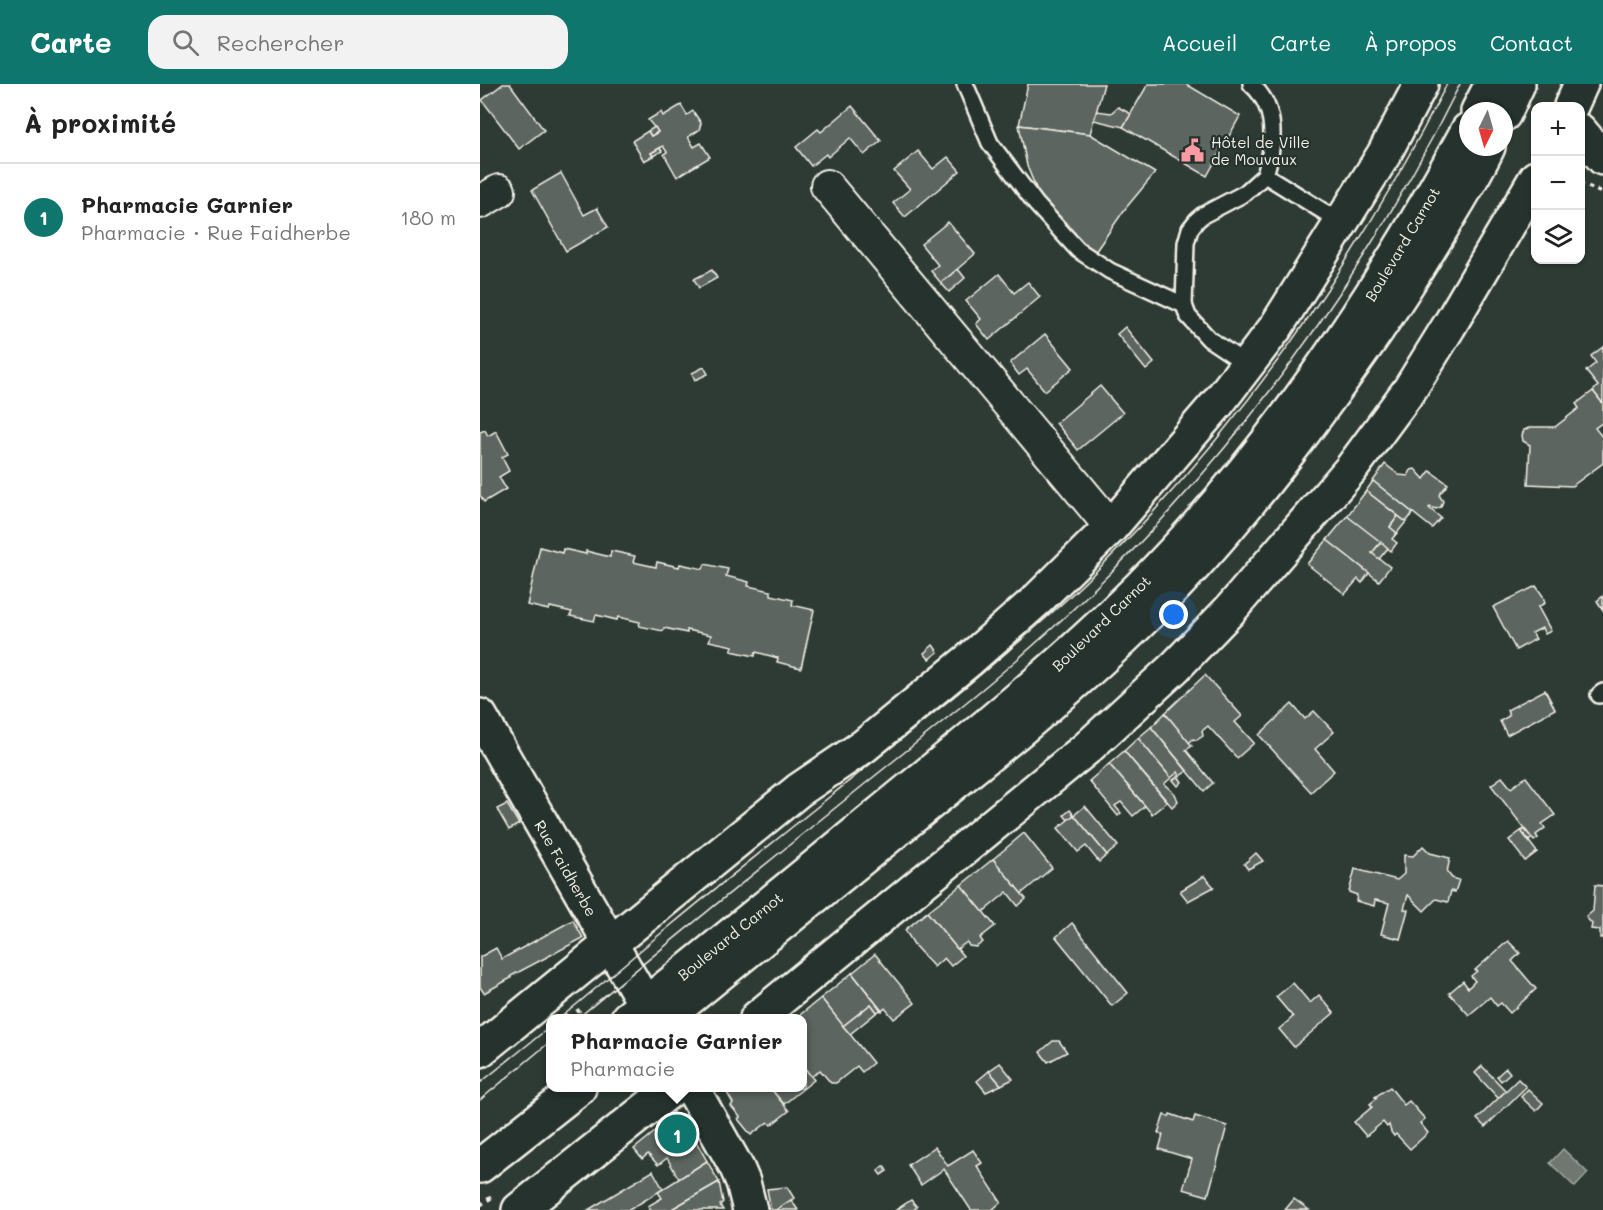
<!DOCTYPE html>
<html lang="fr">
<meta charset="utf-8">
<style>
:root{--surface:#fff;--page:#f2f2f2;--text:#222;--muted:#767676;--line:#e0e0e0;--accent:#0f766e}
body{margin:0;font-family:Mali,sans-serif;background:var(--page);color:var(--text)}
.controls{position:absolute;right:18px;top:18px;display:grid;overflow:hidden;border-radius:12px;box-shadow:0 2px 4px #0004}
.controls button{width:54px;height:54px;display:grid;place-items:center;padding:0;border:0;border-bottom:2px solid var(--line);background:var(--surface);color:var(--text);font:30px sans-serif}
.compass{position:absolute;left:979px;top:18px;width:54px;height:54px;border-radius:50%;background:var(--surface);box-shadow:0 2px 4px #0004;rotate:185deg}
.you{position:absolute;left:694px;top:531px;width:21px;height:21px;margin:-15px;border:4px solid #fff;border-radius:50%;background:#1a73e8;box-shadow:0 0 0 9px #1a73e833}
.badge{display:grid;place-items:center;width:39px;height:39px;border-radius:50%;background:var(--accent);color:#fff;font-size:20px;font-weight:700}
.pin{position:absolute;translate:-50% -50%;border:3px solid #fff;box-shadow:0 2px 6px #0006}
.popup{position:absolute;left:66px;top:930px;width:261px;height:78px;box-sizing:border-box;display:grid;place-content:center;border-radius:12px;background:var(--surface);filter:drop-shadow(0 2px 4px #0005);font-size:20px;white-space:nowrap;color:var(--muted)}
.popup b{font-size:22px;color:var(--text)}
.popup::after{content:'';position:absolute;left:50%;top:100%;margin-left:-12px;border:12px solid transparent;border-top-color:var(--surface)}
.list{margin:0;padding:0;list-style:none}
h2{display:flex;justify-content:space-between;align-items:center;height:78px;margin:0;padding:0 24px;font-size:26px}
h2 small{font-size:20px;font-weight:400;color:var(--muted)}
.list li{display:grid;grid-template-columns:39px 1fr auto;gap:18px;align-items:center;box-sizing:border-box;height:108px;padding:0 24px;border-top:2px solid var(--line)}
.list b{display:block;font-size:22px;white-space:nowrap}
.list p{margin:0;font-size:20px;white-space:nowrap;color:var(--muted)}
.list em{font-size:20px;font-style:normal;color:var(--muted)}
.icon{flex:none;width:33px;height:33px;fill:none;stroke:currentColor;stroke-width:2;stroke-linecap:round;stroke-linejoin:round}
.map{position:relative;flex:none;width:1123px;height:1126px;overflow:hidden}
header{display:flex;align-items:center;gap:36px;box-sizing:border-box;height:84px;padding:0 30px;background:var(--accent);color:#fff}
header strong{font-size:28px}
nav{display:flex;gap:33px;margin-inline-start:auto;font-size:21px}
.search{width:420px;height:54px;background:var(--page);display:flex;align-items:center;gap:15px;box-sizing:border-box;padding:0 21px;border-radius:18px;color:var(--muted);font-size:22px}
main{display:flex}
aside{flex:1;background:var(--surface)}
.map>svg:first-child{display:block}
.water{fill:#6f7770;stroke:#a4a8a0;stroke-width:1.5}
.building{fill:#5c655e;stroke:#f4f1e8;stroke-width:1.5}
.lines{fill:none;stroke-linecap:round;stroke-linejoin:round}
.service-casing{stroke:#f4f1e8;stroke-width:20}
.minor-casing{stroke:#f4f1e8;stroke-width:36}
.tertiary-casing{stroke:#f4f1e8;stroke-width:38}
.primary-casing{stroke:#f4f1e8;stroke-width:38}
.path{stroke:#f4f1e8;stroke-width:4;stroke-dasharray:4.5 4.5;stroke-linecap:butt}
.service{stroke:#26332d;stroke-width:15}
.minor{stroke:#26332d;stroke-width:32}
.tertiary{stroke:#26332d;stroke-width:33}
.primary{stroke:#26332d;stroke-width:33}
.tram{stroke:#f4f1e8;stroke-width:1.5}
.labels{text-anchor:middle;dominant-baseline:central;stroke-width:4.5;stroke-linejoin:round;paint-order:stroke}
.poi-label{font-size:15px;fill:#f4f1e8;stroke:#26332d;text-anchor:start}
.street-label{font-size:15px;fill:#f4f1e8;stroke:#26332d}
</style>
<header>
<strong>Carte</strong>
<div class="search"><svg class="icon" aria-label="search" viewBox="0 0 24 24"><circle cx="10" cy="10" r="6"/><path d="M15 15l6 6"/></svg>Rechercher</div>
<nav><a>Accueil</a><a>Carte</a><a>À propos</a><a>Contact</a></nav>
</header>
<main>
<aside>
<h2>À proximité<small></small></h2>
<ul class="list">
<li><span class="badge">1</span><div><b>Pharmacie Garnier</b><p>Pharmacie · Rue Faidherbe</p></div><em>180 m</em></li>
</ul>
</aside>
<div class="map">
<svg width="1123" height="1126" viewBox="0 0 1123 1126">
<rect width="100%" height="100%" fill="#2e3b34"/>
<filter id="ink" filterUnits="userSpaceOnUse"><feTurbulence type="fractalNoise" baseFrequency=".0167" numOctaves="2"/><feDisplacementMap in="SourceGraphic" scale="12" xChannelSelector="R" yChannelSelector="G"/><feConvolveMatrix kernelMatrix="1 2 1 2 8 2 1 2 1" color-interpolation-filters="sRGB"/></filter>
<g filter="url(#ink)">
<path class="water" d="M1083 1065 1108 1089 1095 1103 1070 1079Z"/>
<g class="building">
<path d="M23 0H30L64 46 39 65 2 16Z"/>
<path d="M548 0H624L610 50 539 41Z"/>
<path d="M668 0H706L760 32 727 92 643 43Z"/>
<path d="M201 21 207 31 213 27 221 39 219 46 208 53 214 63 221 59 230 73 197 93 184 70 187 68 183 62 171 69 173 72 164 77 152 57 168 47 171 52 178 48 168 36 181 28 183 32Z"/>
<path d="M372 22 401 57 384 71 370 54 348 73 346 70 331 82 316 63 338 45 341 48Z"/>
<path d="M638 23 651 30 643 43 614 36 617 27 631 29Z"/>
<path d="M539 41 610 50 675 89 645 125 613 171 563 121 547 82Z"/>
<path d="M175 43 178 48 171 52 168 47Z"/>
<path d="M180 64 182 67 173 72 171 69Z"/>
<path d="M438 67 453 85 468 73 480 87 425 133 413 119 430 105 414 87Z"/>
<path d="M81 89 104 131 117 124 128 143 86 167 52 106Z"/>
<path d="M468 138 495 170 461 199 451 187 458 181 441 160Z"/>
<path d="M478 185 485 194 469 208 461 199Z"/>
<path d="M232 186 237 194 219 204 214 195Z"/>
<path d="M519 190 534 209 548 198 560 213 509 256 496 240 501 235 486 217Z"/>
<path d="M645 243 674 279 666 286 637 250Z"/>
<path d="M565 250 593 284 565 307 547 285 539 291 530 279Z"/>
<path d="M1123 263V320L1113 307 1118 302 1106 287 1116 279 1111 272Z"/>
<path d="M224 283 228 290 215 296 212 289Z"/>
<path d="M620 302 643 329 598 366 576 339Z"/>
<path d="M1113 307 1123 320V338L1115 344 1123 354V379L1092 402 1048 400 1050 361 1043 357 1042 351 1044 346 1051 343H1075L1099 324 1096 320Z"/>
<path d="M5 346 8 352 16 347 28 370 22 373 29 387 19 393 26 405 4 418 0 411V348Z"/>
<path d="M905 380 919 391 928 392 931 386 935 385 944 395 950 387 968 400 959 411 963 417 961 423 956 425 950 423 949 424 961 434 952 444 893 397Z"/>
<path d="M893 397 933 429 926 438 886 407Z"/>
<path d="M886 407 918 432 910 443 917 449 912 455 917 459 911 467 867 432Z"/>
<path d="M867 432 901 458 892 469 910 483 899 497 847 456Z"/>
<path d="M918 432 926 438 917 449 910 443Z"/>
<path d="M847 456 889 489 882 499 878 495 865 510 827 480Z"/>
<path d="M901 458 908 464 899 475 892 469Z"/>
<path d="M60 463 82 469 83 465 106 470V467L130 473 131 467 155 472 153 478 176 483 177 478 199 483 200 480 223 485 225 480 248 485 246 492 269 498 268 502 291 507V511L313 516 312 521 334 526 321 584 297 578 298 574 276 568 275 572 251 567 253 562 229 557 231 551 207 546V549L184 544 183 547 159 542 160 538 138 533 137 536 116 531 114 537 90 532 92 528 70 523 69 526 47 521Z"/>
<path d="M1056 502 1063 512 1065 519 1058 523 1071 547 1065 550 1062 544 1052 549 1056 555 1036 566 1013 523Z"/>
<path d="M1123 512V526L1117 517Z"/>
<path d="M453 561 458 568 449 575 444 569Z"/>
<path d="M725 591 762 632 755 638 774 659 757 674 728 642 722 647 723 652 717 656 713 655 709 659 685 629Z"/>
<path d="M1065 606 1075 625 1027 651 1020 637 1029 632 1027 626Z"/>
<path d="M812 620 825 635 834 627 854 648 835 665 854 687 831 708 779 651Z"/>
<path d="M685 629 712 662 706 666 733 699 724 707 671 643Z"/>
<path d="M671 643 707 687 700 692 698 688 691 694 658 654Z"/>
<path d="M658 654 691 694 684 700 695 710 698 717 692 723 644 667Z"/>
<path d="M644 667 687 718 672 730 629 680Z"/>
<path d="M629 680 665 722 653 732 641 718 635 722 641 729 638 732 609 697Z"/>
<path d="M698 692 702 698 698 702 693 696Z"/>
<path d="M1022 693 1031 704 1046 693 1075 731 1062 740 1065 744 1056 751 1058 754 1054 757 1011 701Z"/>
<path d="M27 720 39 740 29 746 17 725Z"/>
<path d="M605 722 638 762 627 771 594 731Z"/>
<path d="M590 726 594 731 588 736 584 731Z"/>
<path d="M594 731 627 771 619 778 606 762 598 768 578 744Z"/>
<path d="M1044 745 1052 754 1049 757 1041 747Z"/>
<path d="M1041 747 1057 768 1045 777 1029 756Z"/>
<path d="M544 749 572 784 541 810 513 775Z"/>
<path d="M943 762 950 769 970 774 967 788 972 794 979 796 975 808 971 807 968 818 956 815 944 827 928 811 924 825 928 826 920 855 901 850 909 819 895 816 894 822 876 817 877 811 869 808 875 785 917 796 924 790V771L933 772Z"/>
<path d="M776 769 783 777 768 785 764 780Z"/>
<path d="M513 775 546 815 538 822 527 808 503 828 481 801Z"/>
<path d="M724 792 734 803 708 817 700 807Z"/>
<path d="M481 801 515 842 500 854 503 858 496 863 489 862 487 858 477 865 447 828Z"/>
<path d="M1115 801 1123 802V854H1120V846L1111 845 1112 840 1106 833 1113 827Z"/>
<path d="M447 828 483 872 471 882 464 874 454 883 435 862 425 846Z"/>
<path d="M93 836 103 854 31 892V894L4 909 0 903V873L16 864 22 875Z"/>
<path d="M592 839 648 909 632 922 576 853Z"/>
<path d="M1028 857 1040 869 1032 877 1056 905 1030 929 1021 919 1017 922 1010 913 989 931 969 909 983 897 988 904 995 897 991 892 997 887 995 886Z"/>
<path d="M395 870 435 919 414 935 405 924 402 927 372 889Z"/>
<path d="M372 889 401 926 397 928 391 920 363 942 341 914Z"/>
<path d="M813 899 830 919 839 911 854 929 814 963 799 945 813 933 796 913Z"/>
<path d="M341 914 393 979 382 988 377 982 356 999H351L340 986 331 993 323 982V934H316Z"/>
<path d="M391 920 397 928 370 950 363 942Z"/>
<path d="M573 957H579L587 968 568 978 560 968Z"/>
<path d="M520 979 533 995 521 1001 509 987Z"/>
<path d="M323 982 334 996 304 1020 290 1004H323Z"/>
<path d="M1002 982 1026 1007 1018 1014 995 989Z"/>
<path d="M1026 984 1030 989 1021 997 1017 992Z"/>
<path d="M509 987 521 1001 506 1008 497 997Z"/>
<path d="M1038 995 1046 1003 1005 1043 997 1035Z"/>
<path d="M910 1003 924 1021 929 1017 945 1035 940 1039 948 1049 930 1065 916 1050 914 1052 911 1048 909 1041 907 1043 903 1038 886 1052 874 1038 892 1023 890 1020 897 1014 895 1013Z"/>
<path d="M244 1004H290L309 1027 291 1041 288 1038 271 1051 258 1035 260 1033 251 1022 253 1019Z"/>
<path d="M1048 1005 1063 1019 1056 1027 1041 1013Z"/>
<path d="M690 1030 713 1038 715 1032 747 1042 728 1112 703 1105 712 1075 679 1065 683 1051 678 1049 684 1031 689 1033Z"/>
<path d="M192 1034 204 1036 227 1077 199 1095 187 1074 178 1081 168 1070 162 1075 154 1065Z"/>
<path d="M455 1063 468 1082 493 1066 502 1079 497 1082 521 1118 512 1126H491L464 1085 441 1101 428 1081Z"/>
<path d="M227 1077 239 1098 190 1126H170L168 1122 182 1114 178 1108Z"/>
<path d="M404 1082 407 1087 401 1091 398 1087Z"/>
<path d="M173 1087 183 1105 149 1126H108Z"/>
<path d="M239 1098 243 1118 240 1121 243 1126H190Z"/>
<path d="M307 1103 314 1114 296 1126H291L287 1105Z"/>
<path d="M814 1115 829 1126H805Z"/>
<path d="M311 1116 318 1126H296Z"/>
<path d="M431 1116 437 1123 433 1126H416Z"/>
</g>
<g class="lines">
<defs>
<g id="service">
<path d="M485 0 510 59 556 120 598 166 630 187 704 221"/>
<path d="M771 0C798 24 795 59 785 91"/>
<path d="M768 281 729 255 708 232 704 221 706 159 710 145 717 136 723 131 765 109 785 91 862 139"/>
<path d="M1119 611 1123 608"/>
</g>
<g id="minor">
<path d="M347 102 631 443"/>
<path d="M0 118 19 107"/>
</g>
<g id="tertiary">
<path d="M1091 22 1101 0"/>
<path d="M1100 47 1123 74"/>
<path d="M0 632 173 934"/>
<path d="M277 934 607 664 695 583 750 526 871 385 930 305 969 242 1056 94"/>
<path d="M0 966 319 706 384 662 489 576 557 516 631 443 737 320 796 243 904 70 941 0"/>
<path d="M212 1004 257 1084 263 1098 270 1126"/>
<path d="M39 1126 193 1004"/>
</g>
<g id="primary">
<path d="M998 27 1012 0"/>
<path d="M1024 30 1038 0"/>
<path d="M148 934C232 867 315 799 398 731 488 657 578 585 660 503 793 369 898 212 988 46"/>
<path d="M185 934 541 645C579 613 617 580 653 545 746 455 824 352 897 246 920 212 942 177 963 142 979 116 995 90 1008 63"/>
<path d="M0 1082 99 1004"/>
</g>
</defs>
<use href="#service" class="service-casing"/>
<use href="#minor" class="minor-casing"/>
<use href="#tertiary" class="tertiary-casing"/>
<use href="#primary" class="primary-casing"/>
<g class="path">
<path d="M1100 99 1120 108 1123 112"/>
<path d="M97 925 103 934"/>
<path d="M0 1121 12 1113"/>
</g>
<use href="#service" class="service"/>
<use href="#minor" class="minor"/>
<use href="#tertiary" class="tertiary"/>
<use href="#primary" class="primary"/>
<g class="tram">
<path d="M80 934C117 904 153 872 190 842 244 797 299 754 353 710 437 642 524 575 603 500 752 356 873 185 967 0"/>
<path d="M98 934C195 853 293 774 391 695 466 635 541 576 610 509 762 362 886 190 980 0"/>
<path d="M0 999 71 942"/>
<path d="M0 1016 71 957"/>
</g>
</g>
</g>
<defs>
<symbol id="civic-bare" viewBox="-9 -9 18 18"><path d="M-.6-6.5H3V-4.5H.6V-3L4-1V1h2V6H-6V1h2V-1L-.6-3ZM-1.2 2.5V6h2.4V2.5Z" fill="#ff9aa2" stroke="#26332d" stroke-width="2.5" paint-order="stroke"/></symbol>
</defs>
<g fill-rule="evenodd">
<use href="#civic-bare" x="696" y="50" width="33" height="33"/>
</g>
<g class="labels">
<g class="poi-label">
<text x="731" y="58">Hôtel de Ville<tspan x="731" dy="17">de Mouvaux</tspan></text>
</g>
<g class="street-label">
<text transform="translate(922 160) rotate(-59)">Boulevard Carnot</text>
<text transform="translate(621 539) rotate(-44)">Boulevard Carnot</text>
<text transform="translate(86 784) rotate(60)">Rue Faidherbe</text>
<text transform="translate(250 852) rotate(-39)">Boulevard Carnot</text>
</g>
</g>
</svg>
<div class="controls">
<button>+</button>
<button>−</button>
<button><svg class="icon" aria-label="layers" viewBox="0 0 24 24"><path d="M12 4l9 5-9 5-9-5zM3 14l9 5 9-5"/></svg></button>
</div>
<svg class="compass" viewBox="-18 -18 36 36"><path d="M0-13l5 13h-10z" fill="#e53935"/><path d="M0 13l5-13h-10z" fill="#767676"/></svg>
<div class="you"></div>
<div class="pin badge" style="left:197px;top:1050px">1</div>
<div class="popup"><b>Pharmacie Garnier</b>Pharmacie</div>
</div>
</main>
